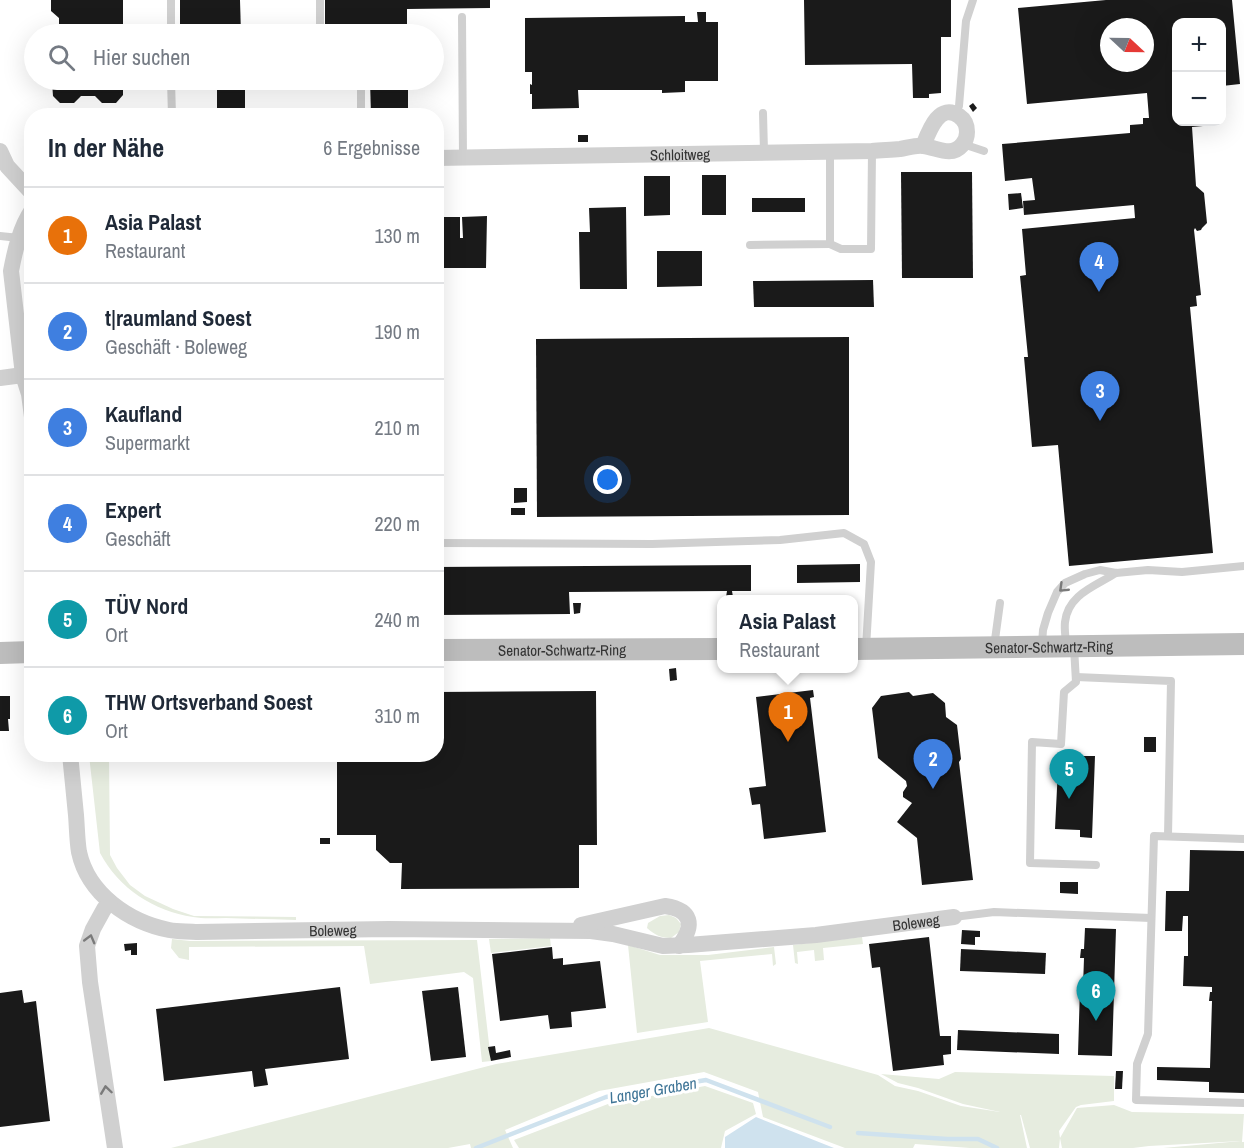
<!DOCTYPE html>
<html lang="de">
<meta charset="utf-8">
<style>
:root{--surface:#fff;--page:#f2f2f3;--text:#1f2937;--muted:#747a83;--line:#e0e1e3;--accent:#e63946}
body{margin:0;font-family:"Archivo Narrow",sans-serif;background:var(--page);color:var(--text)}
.controls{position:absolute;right:18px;top:18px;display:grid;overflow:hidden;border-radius:12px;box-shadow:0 6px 24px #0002}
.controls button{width:54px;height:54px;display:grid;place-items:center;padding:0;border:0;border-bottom:2px solid var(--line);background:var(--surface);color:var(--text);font:30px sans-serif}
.compass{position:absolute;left:1100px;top:18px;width:54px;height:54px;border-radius:50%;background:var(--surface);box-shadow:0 6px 24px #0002;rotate:112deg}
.you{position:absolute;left:608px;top:480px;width:21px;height:21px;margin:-15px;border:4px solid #fff;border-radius:50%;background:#1a73e8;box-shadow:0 0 0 9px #1a73e833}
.badge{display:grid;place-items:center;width:39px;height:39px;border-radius:50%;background:var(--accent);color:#fff;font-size:20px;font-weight:700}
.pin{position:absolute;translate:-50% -50px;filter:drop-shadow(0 2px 3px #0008)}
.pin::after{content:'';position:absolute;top:32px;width:21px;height:18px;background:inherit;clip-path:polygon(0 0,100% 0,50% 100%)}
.popup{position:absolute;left:717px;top:595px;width:141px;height:78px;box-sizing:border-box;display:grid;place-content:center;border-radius:12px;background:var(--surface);filter:drop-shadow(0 2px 4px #0005);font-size:20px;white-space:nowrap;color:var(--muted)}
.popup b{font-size:22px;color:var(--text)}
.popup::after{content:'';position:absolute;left:50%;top:100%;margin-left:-12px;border:12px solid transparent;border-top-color:var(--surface)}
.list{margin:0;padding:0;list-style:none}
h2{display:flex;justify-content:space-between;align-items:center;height:78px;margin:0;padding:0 24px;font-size:26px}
h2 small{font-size:20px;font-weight:400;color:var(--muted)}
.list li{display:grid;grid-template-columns:39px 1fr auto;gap:18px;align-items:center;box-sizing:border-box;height:96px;padding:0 24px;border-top:2px solid var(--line)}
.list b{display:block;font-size:22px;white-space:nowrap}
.list p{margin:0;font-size:20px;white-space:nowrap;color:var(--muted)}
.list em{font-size:20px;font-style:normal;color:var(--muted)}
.icon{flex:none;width:33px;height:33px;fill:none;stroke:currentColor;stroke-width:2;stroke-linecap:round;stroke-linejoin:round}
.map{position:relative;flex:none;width:1244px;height:1148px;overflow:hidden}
.search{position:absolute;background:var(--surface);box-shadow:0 6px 24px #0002;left:24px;top:24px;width:420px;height:66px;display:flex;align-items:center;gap:15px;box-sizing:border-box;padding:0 21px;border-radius:33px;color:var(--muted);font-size:22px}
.panel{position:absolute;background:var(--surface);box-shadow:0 6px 24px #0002;left:24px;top:108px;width:420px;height:654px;border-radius:24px}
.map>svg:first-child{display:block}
.green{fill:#e6ecdf}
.water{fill:#cfe2ee}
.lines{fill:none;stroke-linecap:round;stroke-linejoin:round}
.stream{stroke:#cfe2ee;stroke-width:4.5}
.building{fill:#1a1a1a;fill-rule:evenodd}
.service{stroke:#d0d0d0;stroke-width:8}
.minor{stroke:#d0d0d0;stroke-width:16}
.secondary{stroke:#bdbdbd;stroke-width:22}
.oneway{stroke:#7a7a7a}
.labels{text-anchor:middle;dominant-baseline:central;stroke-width:6;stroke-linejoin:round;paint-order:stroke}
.street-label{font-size:15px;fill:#333;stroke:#fff}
.water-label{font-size:16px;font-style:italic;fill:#3f7597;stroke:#fff}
</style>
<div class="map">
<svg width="1244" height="1148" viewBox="0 0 1244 1148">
<rect width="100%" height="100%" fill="#fff"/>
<g class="green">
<path d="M89 755H109L110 855 117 868 130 885 145 896 173 909 194 916 296 917V920C272 919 249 919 226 918 215 918 203 919 193 917 154 911 119 889 100 853Z"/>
<path d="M669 915 676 918 681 924 679 932 671 938C661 938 655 935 647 928L648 923 660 916Z"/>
<path d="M862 937 863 944 823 948 824 960 815 961 814 950 797 952 798 964 795 963 793 945Z"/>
<path d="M550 938 551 946 491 953 489 939Z"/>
<path d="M172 939 190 941 477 940 491 1061 482 1062 473 978 464 972 370 984 364 946 189 947V960L179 958 171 948Z"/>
<path d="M628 945 660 955H708L774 947 776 964 773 966 772 954 700 961 708 1022 637 1033Z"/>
<path d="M709 1028 878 1075 895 1086 918 1091 961 1106 1000 1112 963 1104 918 1088 898 1083 881 1074 939 1079 955 1072 1114 1076V1101L1081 1105 1076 1107 1059 1131 1060 1138 1077 1108 1114 1105 1132 1112 1244 1114 1242 1142H1244V1137V1148H1163L1241 1141 1149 1146 1133 1148H1062L1060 1138 1059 1148H1030L1021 1115H1020L1027 1148H970L915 1144 913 1148H845L763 1117 758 1092 704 1072 599 1091 505 1130 513 1148H471L470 1144 448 1148H171L496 1064Z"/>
<path d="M705 1086 753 1103 756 1114 725 1131 721 1148H519L514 1140 608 1104Z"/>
</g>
<path class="water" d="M756 1117 834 1148H725V1137Z"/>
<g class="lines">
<g class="stream">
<path d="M858 1133 947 1139H978L997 1148"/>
<path d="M476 1148 606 1097 706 1080 830 1127"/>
</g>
</g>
<g class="building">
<path d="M51 0H123V34H56L59 32V18L51 11Z"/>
<path d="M180 0H240L241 34H180Z"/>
<path d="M325 0H490V8L407 9V34H325Z"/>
<path d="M804 0H951V37H941V93L929 94V98H913L912 64 805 65Z"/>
<path d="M1106 0H1232L1240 84 1222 86V22H1176V122H1202L1203 126 1192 127 1196 186 1204 193 1207 223 1202 228 1201 230 1197 231 1195 228 1194 230 1201 295 1196 296 1197 306 1190 307 1213 553 1069 566 1058 445 1032 447 1024 357H1028L1020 276 1026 275 1022 229 1135 218 1134 205 1024 215 1023 201 1035 200 1032 178 1005 181 1002 144 1130 133V125L1143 124V118H1149L1147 93 1027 104 1018 8ZM1109 27H1145V63H1109Z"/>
<path d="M697 12H706V22H718V81H685V92L662 93V90H578L579 108 532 109V94H530V84L532 85V72H525V18L685 16V22H698Z"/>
<path d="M54 80H121L123 81V95L116 103H102L95 96H81L74 103H60L53 96 52 82Z"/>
<rect x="217" y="80" width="28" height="36"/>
<path d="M370 80H408V116H371Z"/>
<path d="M973 103 977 108 973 112 969 106Z"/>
<rect x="578" y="135" width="10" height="7"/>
<path d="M901 172H972L973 278H902Z"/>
<rect x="702" y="175" width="24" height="40"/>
<path d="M644 176H670V215L644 216Z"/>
<path d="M1021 193 1023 208 1009 210 1008 194Z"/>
<rect x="752" y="198" width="53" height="14"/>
<path d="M626 207 627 289H580L579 232H590L589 208Z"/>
<path d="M487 216 486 268H443V217H460V238H463L462 217Z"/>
<path d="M657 251H702V286L657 287Z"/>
<path d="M873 280 874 307H754L753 281Z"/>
<path d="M849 337V515L537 517 536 339Z"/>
<path d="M514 488H527V502L514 503Z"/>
<rect x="511" y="508" width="14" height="7"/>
<path d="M860 564V582L797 583V565Z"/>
<path d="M751 565V591H732L733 597H726L727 591 569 592 570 614 436 615V567Z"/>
<path d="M573 603H581L580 613 574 614Z"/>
<path d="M676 668 677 680 670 681 669 669Z"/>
<path d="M813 690 814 697 810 698 826 832 764 839 760 804 752 805 749 788 766 786 756 697Z"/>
<path d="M596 691 597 845H579V888L401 889 402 863H390L376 850V835H337V762H194V754H436V692Z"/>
<path d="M909 692 913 696 933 693 945 703 946 717 957 725 961 759 959 762 973 880 922 885 917 838 897 822 912 803 903 797V792L907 786 906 781 878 758 872 708 881 696Z"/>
<path d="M0 696H10V719H8L9 731H0Z"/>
<rect x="1144" y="737" width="12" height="15"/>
<path d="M1083 756H1095L1092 838 1080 837V830L1055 829 1058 768 1082 769Z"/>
<rect x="320" y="838" width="10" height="6"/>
<path d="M1190 850 1244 851V1093L1209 1092V1082L1157 1080V1067L1210 1068 1212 1001H1209L1210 992H1212V987L1183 986 1184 956H1188V916H1183L1182 931H1165L1166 891H1189Z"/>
<path d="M1060 882H1078V894L1060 893Z"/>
<path d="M1085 928 1116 929 1112 1056 1078 1055 1080 987H1083L1084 958H1080L1081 949H1084Z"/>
<path d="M962 930 980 931V937H975V945L961 944Z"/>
<path d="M929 937 940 1036H951V1054L943 1055 944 1065 893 1071 880 967 872 968 869 944Z"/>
<path d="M137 943V955H131V950L125 951 124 944Z"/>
<path d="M552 947 553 959 563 958V965L600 961 606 1008 571 1012 572 1027 550 1029 548 1015 500 1021 492 954Z"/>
<path d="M961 949 1046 953 1045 974 960 971Z"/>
<path d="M340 987 349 1059 265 1069 268 1085 254 1087 252 1071 164 1081 156 1009Z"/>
<path d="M458 987 466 1057 431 1061 422 991Z"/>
<path d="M22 990 24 1003 36 1001 50 1121 0 1127V993Z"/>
<path d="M958 1030 1059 1034V1054L957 1050Z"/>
<path d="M495 1046 496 1053 510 1050 511 1057 491 1061 488 1047Z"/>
<path d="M1116 1071H1123L1122 1089H1115Z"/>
</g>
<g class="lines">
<g class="service">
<path d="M171 0V34"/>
<path d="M320 0V34"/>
<path d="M462 17 463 158"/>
<path d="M171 80 172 116"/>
<path d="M763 113 764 152"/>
<path d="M955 114 959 106 966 21 973 0"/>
<path d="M361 116V80"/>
<path d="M963 144 984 151"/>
<path d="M0 236 19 238"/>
<path d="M830 244 841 249H871L872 151"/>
<path d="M750 245 830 244V151"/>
<path d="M436 543 652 544 780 540 844 533 864 544 871 562 866 648"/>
<path d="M1042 644 1043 630 1048 613 1057 592 1065 583 1085 574 1100 570 1116 573 1148 570 1182 572 1244 566"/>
<path d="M1066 646C1066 638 1064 630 1065 622 1068 594 1096 586 1116 573"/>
<path d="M994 647 1000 603"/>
<path d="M1074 647 1076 682 1064 692 1061 744 1032 742 1030 863 1096 865"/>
<path d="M1076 677 1171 681 1168 836"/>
<path d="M1244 839 1154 836 1148 1034 1137 1064 1136 1100 1244 1103"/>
<path d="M954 917 994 912 1151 918"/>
</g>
<g class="minor">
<path d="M0 151 7 166 32 193"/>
<path id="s1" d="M436 158 872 151C881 150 890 150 900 149 907 148 916 145 923 146 936 147 951 158 962 145 966 141 967 137 967 132 967 126 965 120 959 116 939 102 929 131 923 146"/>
<path d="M32 210C20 228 15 250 11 271L23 375 29 394 32 417"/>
<path d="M0 378 23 375"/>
<path id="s2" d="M70 754C72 775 74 795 76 815 77 827 77 840 79 852 88 894 129 922 169 930 178 932 188 931 197 932L389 929 591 931 613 934 663 946 688 945 816 935 954 917"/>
<path d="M110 902 104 909 93 929 87 946 90 982 115 1148"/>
<path d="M581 925 665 906C692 910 695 925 679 946"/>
</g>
<g class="secondary">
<path id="s3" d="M854 649 1244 644"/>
<path id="s4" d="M436 650 722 649"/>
<path d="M0 653 32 652"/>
</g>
</g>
<defs><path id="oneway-chevron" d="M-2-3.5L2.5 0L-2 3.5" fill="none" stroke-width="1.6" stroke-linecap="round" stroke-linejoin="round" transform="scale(1.5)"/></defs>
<g class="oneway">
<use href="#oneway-chevron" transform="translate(1063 588) rotate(136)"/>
<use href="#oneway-chevron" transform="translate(90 939) rotate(-75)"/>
<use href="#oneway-chevron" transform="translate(106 1090) rotate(-98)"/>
</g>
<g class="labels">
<g class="street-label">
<text stroke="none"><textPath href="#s1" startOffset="244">Schloitweg</textPath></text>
<text stroke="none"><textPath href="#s3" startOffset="195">Senator-Schwartz-Ring</textPath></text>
<text stroke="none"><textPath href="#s4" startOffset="126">Senator-Schwartz-Ring</textPath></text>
<text stroke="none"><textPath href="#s2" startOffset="974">Boleweg</textPath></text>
<text stroke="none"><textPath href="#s2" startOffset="388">Boleweg</textPath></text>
</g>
<g class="water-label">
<text transform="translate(653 1090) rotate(-10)">Langer Graben</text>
</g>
</g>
</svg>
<div class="controls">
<button>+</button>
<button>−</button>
</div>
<svg class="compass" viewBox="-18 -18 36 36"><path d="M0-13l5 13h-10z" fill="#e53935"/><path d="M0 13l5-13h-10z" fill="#747a83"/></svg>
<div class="you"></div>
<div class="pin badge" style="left:788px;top:742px;background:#e8710a">1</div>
<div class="popup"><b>Asia Palast</b>Restaurant</div>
<div class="pin badge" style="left:933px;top:789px;background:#3f7fe0">2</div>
<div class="pin badge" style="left:1100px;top:421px;background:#3f7fe0">3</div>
<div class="pin badge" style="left:1099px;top:292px;background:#3f7fe0">4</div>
<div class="pin badge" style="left:1069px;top:799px;background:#0f9aa8">5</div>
<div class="pin badge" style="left:1096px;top:1021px;background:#0f9aa8">6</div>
<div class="search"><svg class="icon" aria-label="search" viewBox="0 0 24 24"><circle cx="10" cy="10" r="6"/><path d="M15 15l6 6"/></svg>Hier suchen</div>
<section class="panel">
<h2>In der Nähe<small>6 Ergebnisse</small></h2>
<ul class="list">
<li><span class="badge" style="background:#e8710a">1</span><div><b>Asia Palast</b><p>Restaurant</p></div><em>130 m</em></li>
<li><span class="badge" style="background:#3f7fe0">2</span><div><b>t|raumland Soest</b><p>Geschäft · Boleweg</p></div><em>190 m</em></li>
<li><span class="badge" style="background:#3f7fe0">3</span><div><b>Kaufland</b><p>Supermarkt</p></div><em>210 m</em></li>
<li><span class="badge" style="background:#3f7fe0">4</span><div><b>Expert</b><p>Geschäft</p></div><em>220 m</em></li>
<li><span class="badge" style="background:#0f9aa8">5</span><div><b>TÜV Nord</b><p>Ort</p></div><em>240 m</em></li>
<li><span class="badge" style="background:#0f9aa8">6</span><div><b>THW Ortsverband Soest</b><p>Ort</p></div><em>310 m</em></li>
</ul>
</section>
</div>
